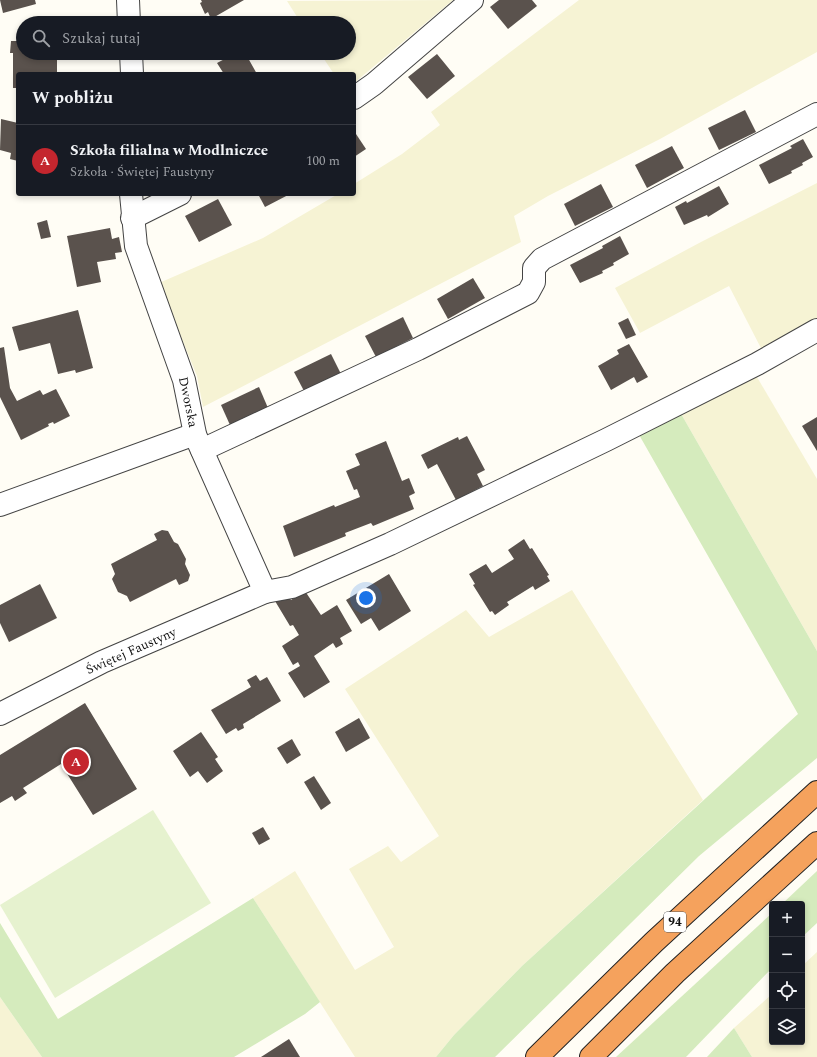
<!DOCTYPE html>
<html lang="pl">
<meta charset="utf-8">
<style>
:root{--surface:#171b24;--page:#20242c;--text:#f1f3f6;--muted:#9ea1a6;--line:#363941;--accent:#c4262e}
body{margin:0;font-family:Spectral,serif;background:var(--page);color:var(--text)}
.controls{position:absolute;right:12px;bottom:12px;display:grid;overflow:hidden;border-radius:4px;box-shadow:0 2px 6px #0003}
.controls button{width:36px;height:36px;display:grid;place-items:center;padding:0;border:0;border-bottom:1px solid var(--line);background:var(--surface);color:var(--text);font:20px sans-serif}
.you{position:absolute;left:366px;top:598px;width:14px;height:14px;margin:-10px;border:3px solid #fff;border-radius:50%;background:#1a73e8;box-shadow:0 0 0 6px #1a73e833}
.badge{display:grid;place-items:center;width:26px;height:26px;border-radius:50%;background:var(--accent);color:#fff;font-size:13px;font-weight:700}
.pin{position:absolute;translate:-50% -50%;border:2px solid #fff;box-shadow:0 1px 4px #0006}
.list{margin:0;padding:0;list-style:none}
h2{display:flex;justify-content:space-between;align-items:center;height:52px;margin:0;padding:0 16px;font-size:17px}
h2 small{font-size:13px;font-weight:400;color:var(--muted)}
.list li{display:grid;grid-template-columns:26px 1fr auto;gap:12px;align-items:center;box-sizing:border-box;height:72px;padding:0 16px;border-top:1px solid var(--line)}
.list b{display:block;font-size:15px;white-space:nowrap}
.list p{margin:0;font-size:13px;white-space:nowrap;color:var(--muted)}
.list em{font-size:13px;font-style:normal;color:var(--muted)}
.icon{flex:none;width:22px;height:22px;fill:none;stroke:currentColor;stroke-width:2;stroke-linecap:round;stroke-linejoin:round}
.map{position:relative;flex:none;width:817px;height:1057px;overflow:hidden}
.search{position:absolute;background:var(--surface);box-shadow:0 2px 6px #0003;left:16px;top:16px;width:340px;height:44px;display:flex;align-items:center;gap:10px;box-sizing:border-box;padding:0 14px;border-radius:22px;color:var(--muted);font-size:15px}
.panel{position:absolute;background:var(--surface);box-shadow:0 2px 6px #0003;left:16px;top:72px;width:340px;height:124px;border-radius:4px}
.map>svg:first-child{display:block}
.farmland{fill:#f6f3d4}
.green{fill:#d5ebbd}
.pitch{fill:#e6f2cf}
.building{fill:#5a524d}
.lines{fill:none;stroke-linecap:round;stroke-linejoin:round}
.minor-casing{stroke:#444;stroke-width:24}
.highway-casing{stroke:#222;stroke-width:24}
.minor{stroke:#fff;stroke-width:22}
.highway{stroke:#f5a25d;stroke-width:22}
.labels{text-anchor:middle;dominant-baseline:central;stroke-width:4;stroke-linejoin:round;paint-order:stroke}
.shield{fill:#fff;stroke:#585858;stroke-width:1}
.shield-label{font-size:12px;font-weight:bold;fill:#111}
.street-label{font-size:13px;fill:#111;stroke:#fff}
</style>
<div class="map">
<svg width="817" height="1057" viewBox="0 0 817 1057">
<rect width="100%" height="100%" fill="#fffdf5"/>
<g class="farmland">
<path d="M453 0 354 83V74H334L320 53H349V23H301L287 1Z"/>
<path d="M579 0H817V52L660 139 548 196 514 216 521 242 203 407 197 376 159 283 263 238 338 194H354V184L402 154 440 125 431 112Z"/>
<path d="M817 183V322L764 354 729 286 640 333 615 288 701 242Z"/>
<path d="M754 372 817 479V651L680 412Z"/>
<path d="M572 590 703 800 522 966 454 1035 436 1057H355L253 898 295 871 355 970 394 947 349 869 388 846 401 862 439 836 345 689 466 610 489 637Z"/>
<path d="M817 952V1057H752L734 1028 772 994V1042H802V966Z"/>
<path d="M0 997 42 1057H0Z"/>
</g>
<g class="green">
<path d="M680 412 817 651V758L699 856 495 1057H436L454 1035 522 966 798 714 638 433Z"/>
<path d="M817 871V923L802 937V904H782Z"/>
<path d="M253 898 320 1002 305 1014 234 1057H42L0 997V923L58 1019Z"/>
<path d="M772 913V968L686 1057H616Z"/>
<path d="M734 1028 752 1057H707Z"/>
</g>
<path class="pitch" d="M153 810 211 903 55 998 0 905Z"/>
<g class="building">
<path d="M0 0H35L36 4 3 13Z"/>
<path d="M201 0H244L211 19 208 12 205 14 200 3 202 2Z"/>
<path d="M499 0H532L537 6 508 29 490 7Z"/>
<path d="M11 41H23V53L57 54V74H18V88H13V53H10Z"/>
<path d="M236 53H257L248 58 257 74H224L217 63Z"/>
<path d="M437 54 455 76 427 99 408 77Z"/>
<path d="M745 110 756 132 719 150 708 128Z"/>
<path d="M1 119 18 123V161L10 159 11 153 0 150Z"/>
<path d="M354 131 366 149 354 157Z"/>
<path d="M803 139 813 157 802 163 803 165 791 171 792 173 769 184 759 165 792 148 790 146Z"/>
<path d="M672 146 684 168 647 188 635 165Z"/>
<path d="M601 184 613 207 575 226 564 204Z"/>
<path d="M719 186 729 204 708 217 707 215 684 225 675 207 686 201 687 203Z"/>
<path d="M258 194H290L265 207Z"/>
<path d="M218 199 232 225 199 242 185 216Z"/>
<path d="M47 220 51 237 41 239 37 223Z"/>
<path d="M110 228 112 239 119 237 122 252 115 253 116 259 97 262 101 282 77 287 67 236Z"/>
<path d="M620 236 629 254 613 263 614 265 602 271 603 273 580 283 570 265 603 248 602 246Z"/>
<path d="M473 278 485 298 448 319 437 299Z"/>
<path d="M78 310 93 368 76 373 75 370 58 374 50 343 19 351 12 327Z"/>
<path d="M403 317 413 338 376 357 365 336Z"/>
<path d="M628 318 636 335 626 339 618 323Z"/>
<path d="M629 344 648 377 637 383 634 377 611 390 598 366 619 354 617 350Z"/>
<path d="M4 347 10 388 17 401 40 390 43 395 56 389 70 416 54 424 53 422 48 424 49 426 21 440 0 397V348Z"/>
<path d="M331 354 341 374 304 391 294 372Z"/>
<path d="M259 387 268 408 230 425 221 405Z"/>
<path d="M817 417V451L802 426Z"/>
<path d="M467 436 485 470 477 474 483 486 456 500 437 464 428 469 421 455 458 437 459 440Z"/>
<path d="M386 441 402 481 409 478 415 493 409 496 414 509 373 526 371 523 345 533 346 536 294 557 283 526 334 505 335 507 360 497 357 489 354 490 346 471 360 465 355 454Z"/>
<path d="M162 530 168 531 174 542 178 544 186 559 185 564 190 575 188 581 179 585 176 579 130 602 127 596 118 592 112 579 115 574 111 564 157 540 154 534Z"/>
<path d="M524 539 530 549 532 548 549 575 547 576 550 581 535 590 533 586 507 602 509 605 495 615 492 611 490 612 473 585 475 584 469 574 486 564 492 573 514 559 508 550Z"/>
<path d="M389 574 411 611 379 631 371 618 361 624 346 600Z"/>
<path d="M40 584 57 618 9 642 0 623V605Z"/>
<path d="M305 591 321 615 337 605 352 631 340 638 343 644 336 648 333 643 314 656 330 682 304 698 288 673 300 666 298 662 293 665 282 646 299 635 293 625 290 626 275 601 287 594 291 600Z"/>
<path d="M256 675 260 681 267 677 281 701 243 724 244 728 238 731 236 728 226 734 211 710 251 687 247 680Z"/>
<path d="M85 703 137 789 93 815 61 764 23 788 27 793 15 801 12 796 0 803V755Z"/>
<path d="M359 718 370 738 346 752 335 732Z"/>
<path d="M201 732 218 757 215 759 223 771 207 783 198 771 190 777 173 751Z"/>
<path d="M292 739 301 755 287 764 277 748Z"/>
<path d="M314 776 331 803 321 810 304 782Z"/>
<path d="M263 827 270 839 259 845 252 833Z"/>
<path d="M289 1039 300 1057H261Z"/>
</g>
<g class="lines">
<defs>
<g id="minor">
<path d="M128 0 129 23"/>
<path d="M131 53 132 74"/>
<path d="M354 98 374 84 472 0"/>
<path d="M132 218 180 194"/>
<path d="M196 437 265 592"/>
<path d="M202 450 418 349 528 293 534 282V268L542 259 817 114"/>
<path d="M0 505 195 434 184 380 136 246 131 194"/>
<path d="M0 714 102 662 265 592 292 587 390 544 606 440 757 364 817 330"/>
</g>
<g id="highway">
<path d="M537 1057 654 942 817 792"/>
<path d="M591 1057 675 973 817 843"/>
</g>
</defs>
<use href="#minor" class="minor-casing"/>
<use href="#highway" class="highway-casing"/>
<use href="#minor" class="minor"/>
<use href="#highway" class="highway"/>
</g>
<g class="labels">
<rect class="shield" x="664" y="912" width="22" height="20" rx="3"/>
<g class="shield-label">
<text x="675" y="922">94</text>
</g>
<g class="street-label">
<text transform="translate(188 402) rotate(78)">Dworska</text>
<text transform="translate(131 651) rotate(-24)">Świętej Faustyny</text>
</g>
</g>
</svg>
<div class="controls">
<button>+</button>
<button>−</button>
<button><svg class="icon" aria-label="locate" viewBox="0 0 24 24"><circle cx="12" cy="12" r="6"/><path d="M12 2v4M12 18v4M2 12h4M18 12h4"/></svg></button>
<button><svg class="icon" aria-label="layers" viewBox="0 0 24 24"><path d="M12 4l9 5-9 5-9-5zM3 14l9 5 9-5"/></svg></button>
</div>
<div class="you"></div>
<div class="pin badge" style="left:76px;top:762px">A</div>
<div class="search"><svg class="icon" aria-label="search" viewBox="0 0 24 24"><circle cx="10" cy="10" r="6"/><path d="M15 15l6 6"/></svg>Szukaj tutaj</div>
<section class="panel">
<h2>W pobliżu<small></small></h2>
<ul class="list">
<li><span class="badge">A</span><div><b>Szkoła filialna w Modlniczce</b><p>Szkoła · Świętej Faustyny</p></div><em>100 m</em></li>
</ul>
</section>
</div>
